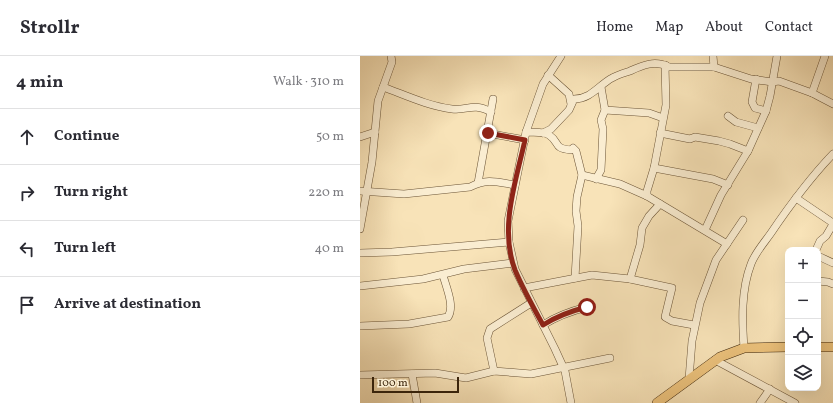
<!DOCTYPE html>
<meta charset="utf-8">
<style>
:root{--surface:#fff;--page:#f7f7f7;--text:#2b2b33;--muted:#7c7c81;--line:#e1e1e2}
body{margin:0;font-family:Vollkorn,serif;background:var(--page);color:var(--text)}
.controls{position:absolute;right:12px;bottom:12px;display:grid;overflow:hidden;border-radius:8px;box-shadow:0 4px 16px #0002}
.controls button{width:36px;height:36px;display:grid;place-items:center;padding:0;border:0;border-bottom:1px solid var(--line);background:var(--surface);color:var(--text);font:20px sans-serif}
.scale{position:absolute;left:12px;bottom:10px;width:87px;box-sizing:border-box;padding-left:4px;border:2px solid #3c250b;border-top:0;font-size:11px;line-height:14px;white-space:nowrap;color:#3c250b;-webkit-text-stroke:3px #faedd1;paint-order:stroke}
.stop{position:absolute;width:12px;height:12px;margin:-9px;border:3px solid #8f2418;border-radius:50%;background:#fff}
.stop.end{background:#8f2418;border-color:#fff;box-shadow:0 1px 4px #0008}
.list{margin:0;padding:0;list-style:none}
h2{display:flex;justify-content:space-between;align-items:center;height:52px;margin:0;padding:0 16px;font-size:17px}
h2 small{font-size:13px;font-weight:400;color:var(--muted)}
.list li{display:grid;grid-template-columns:26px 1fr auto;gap:12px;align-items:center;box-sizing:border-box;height:56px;padding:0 16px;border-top:1px solid var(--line)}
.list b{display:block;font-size:15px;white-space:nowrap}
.list em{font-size:13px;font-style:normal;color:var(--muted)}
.icon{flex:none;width:22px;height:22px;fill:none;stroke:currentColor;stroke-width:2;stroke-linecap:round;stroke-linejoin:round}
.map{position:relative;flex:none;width:473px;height:347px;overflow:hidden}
header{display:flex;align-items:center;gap:24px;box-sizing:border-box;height:56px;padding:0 20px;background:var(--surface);border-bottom:1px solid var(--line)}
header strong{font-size:19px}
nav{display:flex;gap:22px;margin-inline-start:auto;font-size:14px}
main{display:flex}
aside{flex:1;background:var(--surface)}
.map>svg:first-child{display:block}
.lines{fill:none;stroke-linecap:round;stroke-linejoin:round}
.minor-casing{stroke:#6b5436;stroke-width:8}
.major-casing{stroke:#3c250b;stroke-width:10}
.minor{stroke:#faedd1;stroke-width:7}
.major{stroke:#ecc27c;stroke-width:9}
.route{stroke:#8f2418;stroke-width:5}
</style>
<header>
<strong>Strollr</strong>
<nav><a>Home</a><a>Map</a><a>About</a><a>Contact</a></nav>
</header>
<main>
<aside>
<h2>4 min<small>Walk · 310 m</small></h2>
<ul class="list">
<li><svg class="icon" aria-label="ahead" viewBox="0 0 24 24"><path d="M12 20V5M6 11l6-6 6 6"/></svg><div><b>Continue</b></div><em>50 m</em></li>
<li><svg class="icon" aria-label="right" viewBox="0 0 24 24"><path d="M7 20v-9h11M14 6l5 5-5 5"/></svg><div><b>Turn right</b></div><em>220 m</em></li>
<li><svg class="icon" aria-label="left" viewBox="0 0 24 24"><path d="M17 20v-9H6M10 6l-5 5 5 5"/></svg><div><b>Turn left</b></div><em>40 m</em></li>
<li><svg class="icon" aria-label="arrive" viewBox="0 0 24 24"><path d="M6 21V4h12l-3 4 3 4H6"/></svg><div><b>Arrive at destination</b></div></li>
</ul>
</aside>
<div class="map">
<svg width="473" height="347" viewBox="0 0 473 347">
<rect width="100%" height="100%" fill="#f8e3b8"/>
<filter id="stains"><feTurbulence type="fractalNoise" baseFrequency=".005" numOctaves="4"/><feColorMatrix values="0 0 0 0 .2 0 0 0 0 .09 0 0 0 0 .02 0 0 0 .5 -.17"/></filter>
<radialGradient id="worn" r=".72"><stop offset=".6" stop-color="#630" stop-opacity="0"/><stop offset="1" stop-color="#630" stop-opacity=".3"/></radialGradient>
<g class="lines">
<defs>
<g id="minor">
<path d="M201 0 183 28 166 76 148 165 149 186 155 213 195 293 205 315 211 347"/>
<path d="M353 0 354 11"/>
<path d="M188 19 209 38 211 48"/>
<path d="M396 23 392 46 395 52 406 55"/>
<path d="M23 31C45 39 68 50 92 53 108 55 112 46 131 56"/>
<path d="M452 37 465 0"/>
<path d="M245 54 289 57 303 62"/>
<path d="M368 60 376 66 398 72"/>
<path d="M166 76C173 77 183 75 189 79 201 87 192 92 211 94L213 92 216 95 222 119 217 141 216 155 218 170 215 222"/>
<path d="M127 77 165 84"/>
<path d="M183 77 191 73 209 54 214 43C231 43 239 29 252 22 257 19 264 17 270 15 283 9 295 4 309 11H354L391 23 412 26 419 25 452 37 473 48"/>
<path d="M300 77 330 83 335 81 359 85 370 88 388 95"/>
<path d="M0 81 15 76"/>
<path d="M294 112 353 123 368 129"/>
<path d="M222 119 260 128 287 140 367 188"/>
<path d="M236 123 241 114 243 73 241 64 245 54 241 31"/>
<path d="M118 127 133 43"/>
<path d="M0 135 44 138 110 131C127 122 137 126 155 129"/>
<path d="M287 140V135L294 112 306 49 305 9"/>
<path d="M436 142 473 167"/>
<path d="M0 173 12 106 18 45 32 6 31 0"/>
<path d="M345 174 361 139 388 95 406 55 410 40 417 0"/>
<path d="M456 194 460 185 466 180 473 168"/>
<path d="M0 197 32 196 149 186"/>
<path d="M458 200 473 207"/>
<path d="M270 223 280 189 282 172 289 160 300 148"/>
<path d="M458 225 468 226 473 228"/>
<path d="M0 230 63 223 104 213 153 207"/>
<path d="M164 232 232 219 270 223 312 232 305 261 312 265 334 269"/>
<path d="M183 269C197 260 211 255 227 251"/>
<path d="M0 270 49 268 88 261C95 250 86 231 83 219"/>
<path d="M384 292C382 264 381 234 391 208 395 197 404 187 411 177 430 149 450 122 473 98"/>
<path d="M355 304 435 347"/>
<path d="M134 315 127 282 130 273 171 247"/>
<path d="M52 318 57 347"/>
<path d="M0 319 75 317 106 322 134 315 171 318 250 302"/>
<path d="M329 323 332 285 340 247 356 204 383 164"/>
<path d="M400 347 410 333"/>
</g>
<g id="major">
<path d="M458 291H473"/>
<path d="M297 347 360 301 384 292 428 291"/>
</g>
</defs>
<use href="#minor" class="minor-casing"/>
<use href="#major" class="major-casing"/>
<use href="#minor" class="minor"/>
<use href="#major" class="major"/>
</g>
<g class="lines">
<path class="route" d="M128 77 165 84C156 125 139 172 155 214 163 233 173 251 183 269 197 260 211 255 227 251"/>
</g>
<rect width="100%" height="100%" filter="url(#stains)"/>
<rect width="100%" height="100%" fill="url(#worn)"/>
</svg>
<div class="controls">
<button>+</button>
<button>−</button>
<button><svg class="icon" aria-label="locate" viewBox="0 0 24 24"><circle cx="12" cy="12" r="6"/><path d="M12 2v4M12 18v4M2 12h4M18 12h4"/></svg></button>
<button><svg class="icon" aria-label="layers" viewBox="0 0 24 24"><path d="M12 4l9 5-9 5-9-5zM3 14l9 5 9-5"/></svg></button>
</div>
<div class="scale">100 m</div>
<div class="stop" style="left:227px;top:251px"></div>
<div class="stop end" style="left:128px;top:77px"></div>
</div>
</main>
